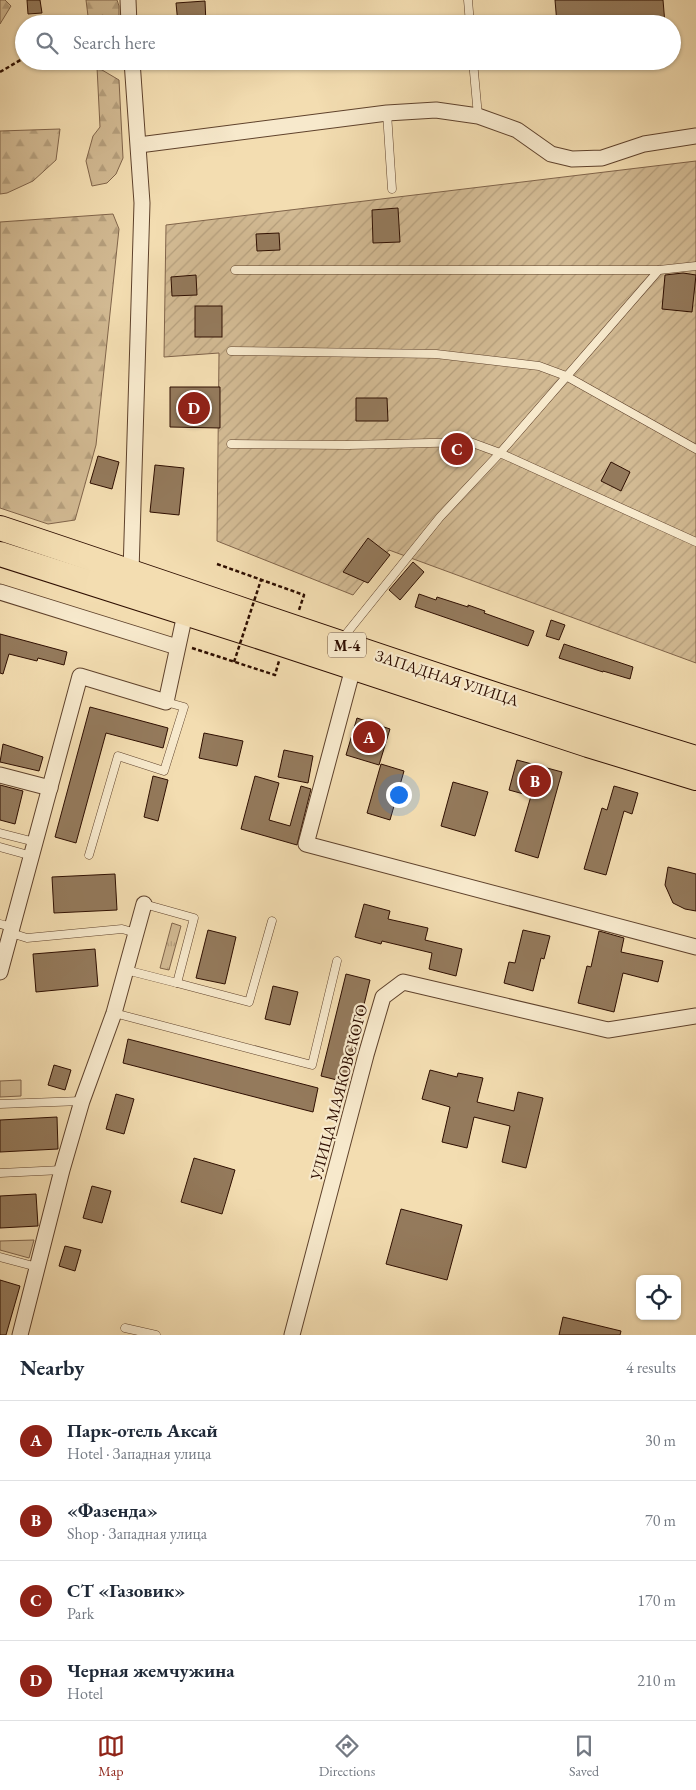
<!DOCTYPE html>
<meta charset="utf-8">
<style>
:root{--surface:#fff;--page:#f6f6f7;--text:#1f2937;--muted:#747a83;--line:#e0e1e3;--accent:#8f2418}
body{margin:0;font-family:"EB Garamond",serif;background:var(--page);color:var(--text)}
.controls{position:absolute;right:15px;bottom:15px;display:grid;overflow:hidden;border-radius:8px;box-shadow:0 1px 4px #0004}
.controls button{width:45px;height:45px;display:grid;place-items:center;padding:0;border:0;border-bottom:1px solid var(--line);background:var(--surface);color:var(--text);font:25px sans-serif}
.you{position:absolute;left:398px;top:794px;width:18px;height:18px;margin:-12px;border:4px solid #fff;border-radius:50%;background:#1a73e8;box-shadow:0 0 0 8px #1a73e833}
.badge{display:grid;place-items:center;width:32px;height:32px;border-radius:50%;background:var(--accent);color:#fff;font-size:16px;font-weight:700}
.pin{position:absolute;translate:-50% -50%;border:2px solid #fff;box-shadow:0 1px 5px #0006}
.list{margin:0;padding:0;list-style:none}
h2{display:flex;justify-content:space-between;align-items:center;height:65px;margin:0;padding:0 20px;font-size:21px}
h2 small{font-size:16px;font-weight:400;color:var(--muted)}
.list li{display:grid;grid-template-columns:32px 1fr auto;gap:15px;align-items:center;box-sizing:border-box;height:80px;padding:0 20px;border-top:1px solid var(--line)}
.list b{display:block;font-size:19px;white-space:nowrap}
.list p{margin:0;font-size:16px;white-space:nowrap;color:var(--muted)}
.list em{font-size:16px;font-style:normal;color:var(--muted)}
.icon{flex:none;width:28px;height:28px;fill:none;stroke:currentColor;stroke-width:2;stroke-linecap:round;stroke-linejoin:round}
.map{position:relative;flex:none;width:696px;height:1335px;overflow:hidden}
.search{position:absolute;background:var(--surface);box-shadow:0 1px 4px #0004;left:15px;right:15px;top:15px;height:55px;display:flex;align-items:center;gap:12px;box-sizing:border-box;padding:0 18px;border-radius:28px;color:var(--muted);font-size:19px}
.sheet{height:385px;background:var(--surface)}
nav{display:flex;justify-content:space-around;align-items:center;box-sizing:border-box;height:70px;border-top:1px solid var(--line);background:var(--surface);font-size:14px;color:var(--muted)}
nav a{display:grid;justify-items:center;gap:2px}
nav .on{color:var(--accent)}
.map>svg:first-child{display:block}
.grass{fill:url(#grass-tufts);stroke:#80644a}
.forest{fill:url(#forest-firs);stroke:#80644a}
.park{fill:#d2ba93;stroke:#80644a}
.garden{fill:url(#garden-furrows);stroke:#80644a}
.building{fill:#947a5c;stroke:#2e0e00}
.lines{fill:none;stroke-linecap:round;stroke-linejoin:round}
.service-casing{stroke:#5f422c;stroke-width:9}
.minor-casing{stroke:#5f422c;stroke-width:17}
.primary-casing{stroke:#2e0e00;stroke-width:26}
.path{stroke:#2e0e00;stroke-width:2.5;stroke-dasharray:4 2.5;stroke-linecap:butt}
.service{stroke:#f7e9cc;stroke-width:8}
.minor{stroke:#f7e9cc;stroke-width:15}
.primary{stroke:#f3ddb1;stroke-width:24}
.path-bridge{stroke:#2e0e00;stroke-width:2.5;stroke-dasharray:4 2.5;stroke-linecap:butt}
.labels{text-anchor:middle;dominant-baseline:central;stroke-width:4.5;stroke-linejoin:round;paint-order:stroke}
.shield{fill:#f7e9cc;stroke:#6a503d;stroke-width:1}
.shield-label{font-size:15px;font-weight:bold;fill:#2e0e00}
.street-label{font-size:16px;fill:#2e0e00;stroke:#f7e9cc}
</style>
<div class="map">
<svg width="696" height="1335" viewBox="0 0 696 1335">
<defs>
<pattern id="grass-tufts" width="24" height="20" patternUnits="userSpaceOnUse" patternTransform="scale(1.25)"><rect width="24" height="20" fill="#d2ba93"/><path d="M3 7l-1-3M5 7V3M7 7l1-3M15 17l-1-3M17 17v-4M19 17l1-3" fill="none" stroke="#b59f7d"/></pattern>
<pattern id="forest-firs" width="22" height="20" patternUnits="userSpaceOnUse" patternTransform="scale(1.25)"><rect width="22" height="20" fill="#d2ba93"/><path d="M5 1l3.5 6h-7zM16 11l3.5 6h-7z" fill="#b59f7d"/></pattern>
<pattern id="garden-furrows" width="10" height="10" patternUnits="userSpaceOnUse" patternTransform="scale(1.25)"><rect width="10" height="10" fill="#d2ba93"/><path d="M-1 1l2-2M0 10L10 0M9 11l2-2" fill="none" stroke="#b59f7d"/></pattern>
</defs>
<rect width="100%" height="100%" fill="#f3ddb1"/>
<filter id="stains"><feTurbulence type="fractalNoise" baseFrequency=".004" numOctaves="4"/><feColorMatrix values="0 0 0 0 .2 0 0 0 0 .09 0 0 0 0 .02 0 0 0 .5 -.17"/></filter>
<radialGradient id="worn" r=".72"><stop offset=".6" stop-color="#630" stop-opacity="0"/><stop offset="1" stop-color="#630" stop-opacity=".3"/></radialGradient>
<path class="grass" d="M172 923 181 926 169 970 160 968Z"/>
<g class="forest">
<path d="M0 0H5L11 6 0 24Z"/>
<path d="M86 0H117L119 6V24H89Z"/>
<path d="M97 67 119 80 123 158 116 174 107 183 92 186 86 161 93 136 100 127Z"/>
<path d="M60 129 56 160 33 181 7 193 0 194V131Z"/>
<path d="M113 214 119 229 96 445 75 520 48 524 0 508V222Z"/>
</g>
<g class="park">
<path d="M21 1080V1096L0 1097V1081Z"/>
<path d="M34 1240 29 1258 0 1250V1241Z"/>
</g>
<path class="garden" d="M696 161V663L389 550 353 595 217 541 219 353 164 357 166 225Z"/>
<g class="building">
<path d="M27 0H40L42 13 28 14Z"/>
<path d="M555 0H663L665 24H557Z"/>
<path d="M205 1 206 24H178L176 3Z"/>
<path d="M398 208 400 242 373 243 372 210Z"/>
<path d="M279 233 280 250 257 251 256 234Z"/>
<path d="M683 273 696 275 692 312 662 309 665 275Z"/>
<path d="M196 275 197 295 172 296 171 277Z"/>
<rect x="195" y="306" width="27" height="31"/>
<path d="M170 387H220V428L170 427Z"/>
<path d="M356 398H387L388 421H356Z"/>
<path d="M98 456 119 462 112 489 90 483Z"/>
<path d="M611 462 630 472 621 491 601 481Z"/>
<path d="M155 465 184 468 179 515 150 512Z"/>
<path d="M368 538 390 555 368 583 343 572Z"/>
<path d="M413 562 424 572 400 600 389 590Z"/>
<path d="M419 594 436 600 437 597 468 607V605L485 611 484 613 534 631 528 646 415 607Z"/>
<path d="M551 620 565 625 559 640 546 636Z"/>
<path d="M0 634 67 652 64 665 38 658 37 661 9 654 3 674 0 673Z"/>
<path d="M564 644 633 667 630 679 603 671V672L559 658Z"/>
<path d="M90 707 168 728 163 748 106 733 76 843 55 837Z"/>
<path d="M357 718 390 729 379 765 346 755Z"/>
<path d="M204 733 243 741 237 766 199 758Z"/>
<path d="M3 744 43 757 39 771 0 762Z"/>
<path d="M284 750 313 756 308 783 278 777Z"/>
<path d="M517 760 562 772 538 858 515 851 531 796 509 790Z"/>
<path d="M381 764 404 771 390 820 367 813Z"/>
<path d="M153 776 168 780 158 821 144 817Z"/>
<path d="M255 776 279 783 269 820 290 826 301 786 311 789 297 845 241 829Z"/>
<path d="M453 782 488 792 475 836 441 826Z"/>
<path d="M0 785 23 791 15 824 0 820Z"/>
<path d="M614 786 638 793 632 814 624 811 606 875 584 869 602 808 607 810Z"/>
<path d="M668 867 696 874V911L685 909 673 903 665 885Z"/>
<path d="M115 874 117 910 54 913 52 877Z"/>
<path d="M364 904 390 911 388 919 428 928 425 940 462 949 456 976 429 969 432 953 382 941 381 944 355 937Z"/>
<path d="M208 930 236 937 225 984 196 978Z"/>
<path d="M523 930 550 936 544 959 541 958 533 991 504 983 509 962 515 963Z"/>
<path d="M599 931 624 938 621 952 663 961 658 982 623 973 614 1012 578 1003 587 966 591 967Z"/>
<path d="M95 949 98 986 36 992 33 954Z"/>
<path d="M346 974 370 980 345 1082 321 1076Z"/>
<path d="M273 986 298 992 290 1025 265 1019Z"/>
<path d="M128 1039 318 1088 313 1112 123 1063Z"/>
<path d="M54 1065 71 1070 65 1090 48 1085Z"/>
<path d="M430 1070 457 1077 458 1073 483 1078 477 1102 514 1111 518 1092 543 1098 526 1168 502 1162 510 1126 474 1117 467 1148 442 1142 450 1107 422 1099Z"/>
<path d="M116 1094 134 1099 124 1134 106 1129Z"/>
<path d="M57 1117 58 1149 0 1152V1120Z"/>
<path d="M194 1158 235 1170 222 1214 181 1202Z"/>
<path d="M92 1186 111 1191 102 1223 83 1218Z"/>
<path d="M36 1194 38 1226 0 1228V1196Z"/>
<path d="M401 1209 462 1225 447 1280 386 1264Z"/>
<path d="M65 1246 81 1250 75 1271 59 1266Z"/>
<path d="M0 1280 20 1286 6 1335H0Z"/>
<path d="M563 1317 621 1331 620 1335H559Z"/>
</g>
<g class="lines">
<defs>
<g id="service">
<path d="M468 0 470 24"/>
<path d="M473 61 478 116"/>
<path d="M387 113 392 189"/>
<path d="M235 270H659L696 266"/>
<path d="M231 351 436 354 539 366 566 376 696 449"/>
<path d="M231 444 348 445 470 442 500 453 696 542"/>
<path d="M342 639 440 517 500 453 659 270"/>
<path d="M0 833 35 842"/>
<path d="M0 847 32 856"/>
<path d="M89 855 118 756 164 771 184 707 166 702"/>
<path d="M0 924 12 927"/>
<path d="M11 933 27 938 122 929 136 933"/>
<path d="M126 970 177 983 194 918 144 904"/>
<path d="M177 983 249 1002 272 921"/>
<path d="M114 1013 312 1065 337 961"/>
<path d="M0 1104 82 1101"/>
<path d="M0 1173 62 1170"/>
<path d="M0 1257 37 1267"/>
<path d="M125 1328 156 1335"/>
</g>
<g id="minor">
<path d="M128 0 129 24"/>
<path d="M139 145 387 113 436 110 478 116 517 130 551 154 572 159 602 158 644 144 696 136"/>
<path d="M131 572 142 203 132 61"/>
<path d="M0 592 177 647"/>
<path d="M353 668 306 844 696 947"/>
<path d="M0 775 50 788"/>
<path d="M0 972 80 676 166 702 185 614"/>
<path d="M20 1335 62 1170 82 1101 114 1013 144 904"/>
<path d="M292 1335 366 1055 383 997 403 982 608 1030 696 1016"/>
</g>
<g id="primary">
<path d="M0 528C232 605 462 687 696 758"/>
<path d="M0 554 279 643 588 745 696 778"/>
</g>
</defs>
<use href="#service" class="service-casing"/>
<use href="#minor" class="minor-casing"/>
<use href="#primary" class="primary-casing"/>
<g class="path">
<path d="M69 61 119 67"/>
<path d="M0 72 24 58"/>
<path d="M217 564 304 595 299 610"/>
<path d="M192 648 275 675 279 661"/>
</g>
<use href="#service" class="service"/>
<use href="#minor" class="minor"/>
<use href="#primary" class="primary"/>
<path class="path-bridge" d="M234 662 261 580"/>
</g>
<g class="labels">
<rect class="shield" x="328" y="632.5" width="38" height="25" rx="4"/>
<g class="shield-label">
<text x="347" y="645">М-4</text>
</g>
<g class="street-label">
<text transform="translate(447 678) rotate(18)">ЗАПАДНАЯ УЛИЦА</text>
<text transform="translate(339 1092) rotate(-75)">УЛИЦА МАЯКОВСКОГО</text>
</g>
</g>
<rect width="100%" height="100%" filter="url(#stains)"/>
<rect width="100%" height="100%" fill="url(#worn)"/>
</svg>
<div class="controls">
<button><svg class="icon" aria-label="locate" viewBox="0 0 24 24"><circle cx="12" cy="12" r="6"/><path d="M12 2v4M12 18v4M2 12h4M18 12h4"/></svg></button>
</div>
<div class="you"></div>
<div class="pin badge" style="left:369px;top:737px">A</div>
<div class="pin badge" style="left:535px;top:781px">B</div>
<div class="pin badge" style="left:457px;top:449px">C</div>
<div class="pin badge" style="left:194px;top:408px">D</div>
<div class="search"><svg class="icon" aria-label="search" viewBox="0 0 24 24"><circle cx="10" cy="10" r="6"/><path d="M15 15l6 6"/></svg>Search here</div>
</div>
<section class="sheet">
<h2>Nearby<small>4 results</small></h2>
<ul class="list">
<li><span class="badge">A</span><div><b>Парк-отель Аксай</b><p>Hotel · Западная улица</p></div><em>30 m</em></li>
<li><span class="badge">B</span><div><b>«Фазенда»</b><p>Shop · Западная улица</p></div><em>70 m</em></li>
<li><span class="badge">C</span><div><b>СТ «Газовик»</b><p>Park</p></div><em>170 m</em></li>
<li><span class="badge">D</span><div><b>Черная жемчужина</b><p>Hotel</p></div><em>210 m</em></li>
</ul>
</section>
<nav>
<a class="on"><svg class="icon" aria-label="map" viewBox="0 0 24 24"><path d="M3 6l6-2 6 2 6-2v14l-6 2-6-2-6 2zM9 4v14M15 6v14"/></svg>Map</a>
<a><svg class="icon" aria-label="directions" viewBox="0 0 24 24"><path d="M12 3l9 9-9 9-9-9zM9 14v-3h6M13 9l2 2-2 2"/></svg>Directions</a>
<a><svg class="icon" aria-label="saved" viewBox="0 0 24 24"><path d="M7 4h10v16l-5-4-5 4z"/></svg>Saved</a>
</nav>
